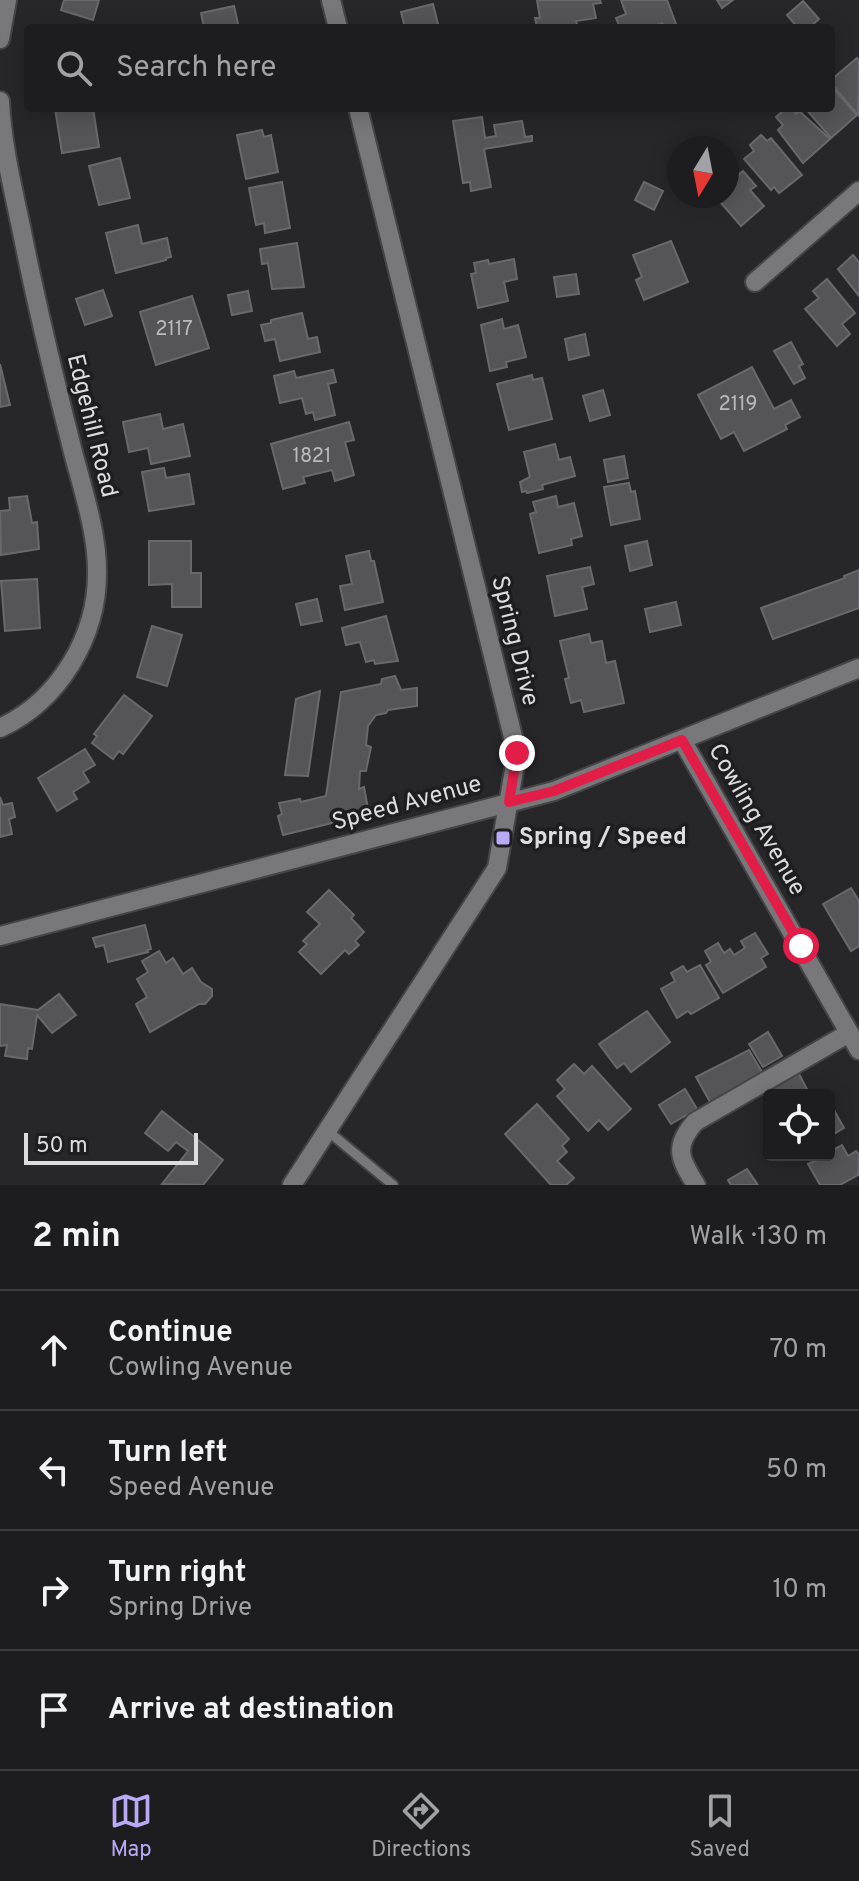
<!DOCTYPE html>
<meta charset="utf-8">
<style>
:root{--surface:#1d1d20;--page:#2a2a2d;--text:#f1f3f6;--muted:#a0a2a5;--line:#3b3b3e;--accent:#baaaf6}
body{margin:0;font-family:Overpass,sans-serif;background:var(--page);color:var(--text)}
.controls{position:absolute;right:24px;bottom:24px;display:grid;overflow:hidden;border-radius:8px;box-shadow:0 4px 20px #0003}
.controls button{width:72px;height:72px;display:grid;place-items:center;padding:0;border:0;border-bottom:2px solid var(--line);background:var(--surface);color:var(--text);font:40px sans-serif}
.compass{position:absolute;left:667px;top:136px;width:72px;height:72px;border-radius:50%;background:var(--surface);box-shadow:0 4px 20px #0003;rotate:190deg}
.scale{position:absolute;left:24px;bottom:20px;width:174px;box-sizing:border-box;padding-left:8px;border:4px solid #dddddf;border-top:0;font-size:22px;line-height:28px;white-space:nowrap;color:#dddddf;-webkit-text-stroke:6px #1e1d20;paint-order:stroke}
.stop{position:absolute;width:24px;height:24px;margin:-18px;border:6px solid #e11d48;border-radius:50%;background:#fff}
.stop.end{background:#e11d48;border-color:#fff;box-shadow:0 2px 8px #0008}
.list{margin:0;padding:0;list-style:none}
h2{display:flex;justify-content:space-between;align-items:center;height:104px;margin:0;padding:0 32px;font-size:34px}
h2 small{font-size:26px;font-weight:400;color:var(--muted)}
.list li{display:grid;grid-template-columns:52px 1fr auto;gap:24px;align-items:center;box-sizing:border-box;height:120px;padding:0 32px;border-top:2px solid var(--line)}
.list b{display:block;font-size:30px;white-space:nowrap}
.list p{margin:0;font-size:26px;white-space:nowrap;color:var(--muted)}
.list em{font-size:26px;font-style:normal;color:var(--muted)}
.icon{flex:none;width:44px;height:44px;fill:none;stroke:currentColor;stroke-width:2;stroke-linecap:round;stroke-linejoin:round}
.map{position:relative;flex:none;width:859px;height:1185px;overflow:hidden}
.search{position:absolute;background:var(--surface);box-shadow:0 4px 20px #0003;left:24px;right:24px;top:24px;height:88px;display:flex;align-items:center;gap:20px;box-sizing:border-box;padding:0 28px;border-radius:8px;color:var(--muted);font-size:30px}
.sheet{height:584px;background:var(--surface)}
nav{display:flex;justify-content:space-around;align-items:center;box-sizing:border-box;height:112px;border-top:2px solid var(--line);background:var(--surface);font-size:22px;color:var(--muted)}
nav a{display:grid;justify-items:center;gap:4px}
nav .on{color:var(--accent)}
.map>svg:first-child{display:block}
.building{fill:#555457;stroke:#69686c;stroke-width:2}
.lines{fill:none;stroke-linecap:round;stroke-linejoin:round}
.service-casing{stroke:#454548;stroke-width:13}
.minor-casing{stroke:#454548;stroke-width:22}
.service{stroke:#78787b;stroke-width:9}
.minor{stroke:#78787b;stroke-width:18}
.route{stroke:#e11d48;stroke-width:10}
.poi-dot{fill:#baaaf6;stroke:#1e1d20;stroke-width:3}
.labels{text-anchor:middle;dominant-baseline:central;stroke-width:7;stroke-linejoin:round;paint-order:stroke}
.number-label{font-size:20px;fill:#bbbbbd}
.street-label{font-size:24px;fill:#dddddf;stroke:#1e1d20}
.poi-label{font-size:24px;font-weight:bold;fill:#dddddf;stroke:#1e1d20;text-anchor:start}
</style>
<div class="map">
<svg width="859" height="1185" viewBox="0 0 859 1185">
<rect width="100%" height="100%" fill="#27272a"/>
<g class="building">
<path d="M64 0H99L93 20 61 10Z"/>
<path d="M537 0H600L601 3 593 4 596 18 576 21 578 28H537L535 18H540Z"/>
<path d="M621 0H667L676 24 665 28 662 23 649 28H620L616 18 626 14Z"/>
<path d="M717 0H733L722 8Z"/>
<path d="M803 1 819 19 809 28H798L787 15Z"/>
<path d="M433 4 439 28H405L401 12Z"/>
<path d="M234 6 239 28H204L201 13Z"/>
<path d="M857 58 859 61 858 115 831 83V80Z"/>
<path d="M833 88 857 115 831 138 805 108H831Z"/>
<path d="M55 108H93L99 147 62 153Z"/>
<path d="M786 108H791L796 114 799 111 830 139 803 163 778 130 783 125 776 117Z"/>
<path d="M482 117 485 138 496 136 494 125 522 121 525 137 532 136V141L484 149 491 187 471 191 470 182 463 183 453 121Z"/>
<path d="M262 130 264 137 271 135 278 172 246 179 237 135Z"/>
<path d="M761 135 767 141 771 138 802 175 779 193 774 187 771 190 744 159 754 151 750 145Z"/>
<path d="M120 158 130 198 99 205 89 166Z"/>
<path d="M728 166 737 176 743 171 756 186 750 190 764 206 741 226 715 196H727Z"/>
<path d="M282 182 290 228 265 233 264 223 256 225 249 188Z"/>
<path d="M644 182 663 191 654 210 635 200Z"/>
<path d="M138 225 142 244 167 238 171 257 166 258V260L116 273 106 233Z"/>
<path d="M671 241 688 282 644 300 636 280 642 277 633 255Z"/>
<path d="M297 243 304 287 272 289 268 263 262 264 260 249Z"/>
<path d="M853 255 859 262V296L838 269Z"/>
<path d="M514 259 517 279 504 282 508 301 478 308 471 274 476 273 474 263 488 260 489 264Z"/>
<path d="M576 274 579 294 557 297 554 277Z"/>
<path d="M827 279 855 313 842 324 850 334 837 346 805 309 819 298 813 291Z"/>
<path d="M103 290 112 316 85 325 76 299Z"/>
<path d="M248 291 252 311 232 315 228 295Z"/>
<path d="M192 296 209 348 156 365 140 312Z"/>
<path d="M302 313 308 339 317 337 320 352 280 361 275 339 265 341 261 325 271 323V320Z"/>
<path d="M502 319 504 329 518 325 526 357 506 362 507 367 490 371 481 325Z"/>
<path d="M585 334 589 355 569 360 565 339Z"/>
<path d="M791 342 803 364 799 366 805 378 794 384 774 351Z"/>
<path d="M0 364 10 405 0 407Z"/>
<path d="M752 367 774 409 791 400 800 417 785 425 787 429 744 451 734 432 721 439 698 395Z"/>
<path d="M333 370 336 382 328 384 335 415 315 420 313 412 306 414 302 398 280 403 274 376 294 371 296 378Z"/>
<path d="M532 375 533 380 542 378 552 419 509 430 497 384Z"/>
<path d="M603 390 610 415 590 421 583 396Z"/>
<path d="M160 414 163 429 183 424 190 456 151 464 148 448 129 452 123 422Z"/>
<path d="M349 422 354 440 345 442 354 475 335 481 332 470 303 477 305 483 283 489 271 444Z"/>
<path d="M555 444 559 460 570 457 575 476 542 485 543 489 527 493 526 491 522 492 520 482 530 477 524 452Z"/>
<path d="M624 456 628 478 608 482 604 460Z"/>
<path d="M164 468 166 478 189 474 194 504 149 511 142 472Z"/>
<path d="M629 483 631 492 635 491 640 519 611 525 604 487Z"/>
<path d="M27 496 32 523 37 522 39 549 1 555 0 511 10 510 9 498Z"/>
<path d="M556 496 558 507 574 503 582 536 571 539 572 545 539 553 530 514 536 512 533 502Z"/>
<path d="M149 541H191V573H201V607H172V584L149 585Z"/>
<path d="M647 541 652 565 630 571 625 546Z"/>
<path d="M369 551 371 561H374L383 602 345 610 340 586 352 584 346 556Z"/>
<path d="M590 567 594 584 582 587 587 609 555 616 547 576Z"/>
<path d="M859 570V608L773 639 761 608 845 578 844 576Z"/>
<path d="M37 579 40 628 5 631 1 581Z"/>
<path d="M317 599 322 621 301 625 296 604Z"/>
<path d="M676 602 681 625 650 632 645 609Z"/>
<path d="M386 616 398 661 375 664 374 660 366 662 360 642 346 645 342 628Z"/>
<path d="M152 626 182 635 167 686 137 677Z"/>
<path d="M589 634 591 643 602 641 606 663 615 661 624 703 584 712 581 700 571 703 565 679 569 678 560 641Z"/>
<path d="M395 676 401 690 417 688V706L388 710 386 713 376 715 368 726 366 745 371 747 366 771H360L359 789 364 787 369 814 283 835 278 816 282 814 279 803 300 799 301 802 326 796 341 692 381 684 382 679Z"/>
<path d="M320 691 308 776 285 775 296 699Z"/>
<path d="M124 695 152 716 123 754 119 751 113 759 92 743 97 736 94 734Z"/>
<path d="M85 749 95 765 83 772 89 782 73 792 77 799 57 811 38 778Z"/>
<path d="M0 797 3 805 12 803 15 817 9 819 12 834 0 837Z"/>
<path d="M851 888 859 901V946L851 951 823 904Z"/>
<path d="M329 890 354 915 351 918 364 932 355 941 359 945 349 954 345 950 321 974 299 952 307 944 303 941 320 924 307 912Z"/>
<path d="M145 925 151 949 147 950 148 952 108 962 104 945 96 947 93 938Z"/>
<path d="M755 933 768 954 761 958 766 967 723 993 706 965 711 962 705 951 718 943 724 953 730 949 734 955 745 948 741 941Z"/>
<path d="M159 951 166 963 173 958 183 974 192 968 201 982 212 989V996L205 1004H199L150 1032 136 1004 147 997 137 979 148 972 142 961Z"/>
<path d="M700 965 719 998 691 1014 688 1011 677 1018 661 989 675 981 671 973 683 966 687 972Z"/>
<path d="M59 994 76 1015 52 1033 37 1015 32 1049 28 1048 27 1059 5 1056 7 1045 0 1046V1004L38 1010Z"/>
<path d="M647 1011 670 1042 631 1072 624 1063 617 1068 599 1044Z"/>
<path d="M768 1032 782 1056 763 1067 749 1044Z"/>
<path d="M749 1050 762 1072 710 1102 696 1077Z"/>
<path d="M574 1064 584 1074 592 1066 631 1109 608 1130 599 1120 588 1131 557 1096 565 1089 557 1080Z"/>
<path d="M797 1070 810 1095H769V1101L762 1089Z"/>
<path d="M685 1089 697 1109 671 1124 659 1105Z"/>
<path d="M830 1103 844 1128 829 1137V1104Z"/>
<path d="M537 1104 569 1139 562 1146 567 1152 557 1161 574 1178 566 1185H551L505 1134Z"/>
<path d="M162 1111 223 1160 203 1185 162 1184 188 1151 176 1142 168 1151 145 1133Z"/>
<path d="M842 1145 848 1156 856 1151 859 1155 858 1175 840 1185H820L808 1164 829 1155V1152Z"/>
<path d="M747 1169 758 1185H731L728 1180Z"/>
</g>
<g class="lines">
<defs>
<path id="service" d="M329 1132 393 1185"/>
<g id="minor">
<path d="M331 0 338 28"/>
<path d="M0 39 7 0"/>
<path d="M0 101C2 143 12 185 21 227 35 298 52 369 70 440 80 482 97 528 97 571 98 636 59 701 0 728"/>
<path d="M755 282 859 191"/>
<path d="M682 740 859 1050"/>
<path d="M0 936 554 791 859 668"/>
<path d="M292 1185 497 868 517 753 358 108"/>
<path d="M696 1185C680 1159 673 1147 695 1122L849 1033"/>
</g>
</defs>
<use href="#service" class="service-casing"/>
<use href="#minor" class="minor-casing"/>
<use href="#service" class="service"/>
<use href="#minor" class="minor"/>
</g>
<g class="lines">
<path class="route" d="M517 753 509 802 554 791 682 740 801 946"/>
</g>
<rect class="poi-dot" x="495" y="830" width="16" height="16" rx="4"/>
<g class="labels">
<g class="number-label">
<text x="174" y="330">2117</text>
<text x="738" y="405">2119</text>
<text x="312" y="457">1821</text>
</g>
<g class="street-label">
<text transform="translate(91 426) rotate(76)">Edgehill Road</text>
<text transform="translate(514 641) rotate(76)">Spring Drive</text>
<text transform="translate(407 804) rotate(-15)">Speed Avenue</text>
<text transform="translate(756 820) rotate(60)">Cowling Avenue</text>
</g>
<g class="poi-label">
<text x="519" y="838">Spring / Speed</text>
</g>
</g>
</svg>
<div class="controls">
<button><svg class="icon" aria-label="locate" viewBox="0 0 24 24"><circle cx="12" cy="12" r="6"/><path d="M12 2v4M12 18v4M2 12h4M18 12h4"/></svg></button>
</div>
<svg class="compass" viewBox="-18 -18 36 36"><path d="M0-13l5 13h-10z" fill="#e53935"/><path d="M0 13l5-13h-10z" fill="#a0a2a5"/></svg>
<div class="scale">50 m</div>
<div class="stop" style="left:801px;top:946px"></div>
<div class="stop end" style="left:517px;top:753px"></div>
<div class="search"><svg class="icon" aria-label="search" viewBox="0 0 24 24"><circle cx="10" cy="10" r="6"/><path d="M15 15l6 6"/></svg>Search here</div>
</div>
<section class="sheet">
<h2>2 min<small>Walk · 130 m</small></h2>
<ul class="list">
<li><svg class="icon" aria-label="ahead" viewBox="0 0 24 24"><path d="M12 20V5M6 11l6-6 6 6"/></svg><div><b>Continue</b><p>Cowling Avenue</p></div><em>70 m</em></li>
<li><svg class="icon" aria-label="left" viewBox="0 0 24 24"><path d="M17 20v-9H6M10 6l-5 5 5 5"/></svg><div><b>Turn left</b><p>Speed Avenue</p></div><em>50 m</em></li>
<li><svg class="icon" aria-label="right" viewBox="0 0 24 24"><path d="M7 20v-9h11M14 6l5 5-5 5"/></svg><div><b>Turn right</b><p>Spring Drive</p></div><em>10 m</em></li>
<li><svg class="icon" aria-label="arrive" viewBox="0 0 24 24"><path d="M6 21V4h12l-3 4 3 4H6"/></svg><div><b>Arrive at destination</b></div></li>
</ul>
</section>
<nav>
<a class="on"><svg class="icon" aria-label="map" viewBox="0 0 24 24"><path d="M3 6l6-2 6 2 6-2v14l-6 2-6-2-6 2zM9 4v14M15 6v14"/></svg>Map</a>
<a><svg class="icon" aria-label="directions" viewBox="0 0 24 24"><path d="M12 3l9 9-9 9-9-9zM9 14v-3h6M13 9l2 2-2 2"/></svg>Directions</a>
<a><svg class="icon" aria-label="saved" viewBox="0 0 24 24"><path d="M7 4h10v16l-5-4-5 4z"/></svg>Saved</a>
</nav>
